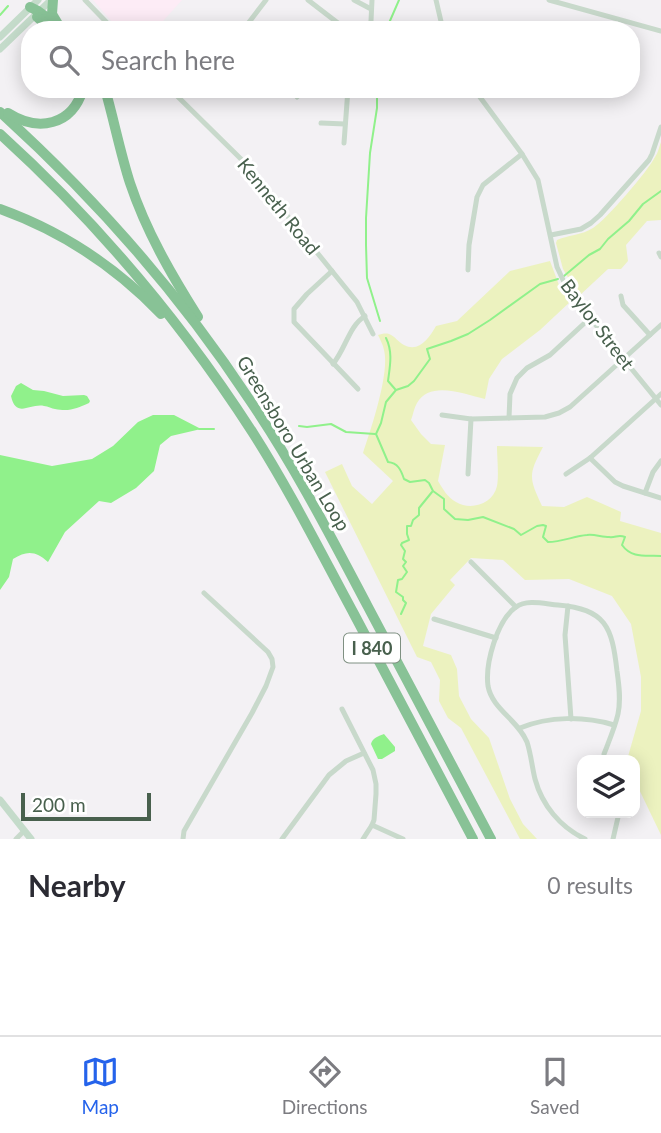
<!DOCTYPE html>
<style>
:root{--surface:#fff;--page:#f2f2f3;--text:#2b2b33;--muted:#7c7c81;--line:#e1e1e2;--accent:#2563eb}
body{margin:0;font-family:Lato,sans-serif;background:var(--page);color:var(--text)}
.controls{position:absolute;right:21px;bottom:21px;display:grid;overflow:hidden;border-radius:14px;box-shadow:0 4px 18px #0003}
.controls button{width:63px;height:63px;display:grid;place-items:center;padding:0;border:0;border-bottom:2px solid var(--line);background:var(--surface);color:var(--text);font:35px sans-serif}
.scale{position:absolute;left:21px;bottom:18px;width:130px;box-sizing:border-box;padding-left:7px;border:4px solid #48604d;border-top:0;font-size:19px;line-height:24px;white-space:nowrap;color:#48604d;-webkit-text-stroke:5px #fff;paint-order:stroke}
.list{margin:0;padding:0;list-style:none}
h2{display:flex;justify-content:space-between;align-items:center;height:91px;margin:0;padding:0 28px;font-size:30px}
h2 small{font-size:23px;font-weight:400;color:var(--muted)}
.icon{flex:none;width:38px;height:38px;fill:none;stroke:currentColor;stroke-width:2;stroke-linecap:round;stroke-linejoin:round}
.map{position:relative;flex:none;width:661px;height:839px;overflow:hidden}
.search{position:absolute;background:var(--surface);box-shadow:0 4px 18px #0003;left:21px;right:21px;top:21px;height:77px;display:flex;align-items:center;gap:18px;box-sizing:border-box;padding:0 24px;border-radius:28px;color:var(--muted);font-size:26px}
.sheet{height:196px;background:var(--surface)}
nav{display:flex;justify-content:space-around;align-items:center;box-sizing:border-box;height:98px;border-top:2px solid var(--line);background:var(--surface);font-size:19px;color:var(--muted)}
nav a{display:grid;justify-items:center;gap:4px}
nav .on{color:var(--accent)}
.map>svg:first-child{display:block}
.commercial{fill:#fdecf6}
.green{fill:#ecf2bf}
.water{fill:#90f18b}
.lines{fill:none;stroke-linecap:round;stroke-linejoin:round}
.stream{stroke:#90f18b;stroke-width:2}
.minor{stroke:#c8d9cb;stroke-width:5}
.secondary{stroke:#c4dbca;stroke-width:7}
.motorway{stroke:#88c296;stroke-width:10}
.labels{text-anchor:middle;dominant-baseline:central;stroke-width:6;stroke-linejoin:round;paint-order:stroke}
.shield{fill:#fff;stroke:#7f9082;stroke-width:2}
.shield-label{font-size:18px;font-weight:bold;fill:#48604d}
.street-label{font-size:19px;fill:#48604d;stroke:#fff}
</style>
<div class="map">
<svg width="661" height="839" viewBox="0 0 661 839">
<rect width="100%" height="100%" fill="#f3f1f4"/>
<path class="commercial" d="M93 0H182L155 30H119Z"/>
<g class="green">
<path d="M661 142V220L647 221 626 245 628 261 621 269H608L579 296 563 269 556 243 557 240C569 235 582 235 593 228 606 220 648 171 655 157 658 153 659 147 661 142Z"/>
<path d="M550 261 559 285 571 301 540 330 502 359 489 379 485 399C464 394 430 380 417 403 414 408 413 415 411 420L421 434 431 444 445 445 438 481C443 489 447 497 456 502 471 511 493 504 497 486 499 475 497 457 497 446L543 447C528 475 529 478 542 506L564 507 587 497 621 512 620 521 661 533V835L635 781V760H627L641 711V677L631 624 612 596 569 579 525 580 503 560 471 558 450 580 455 585 431 614 423 646 451 655 457 669 459 696 471 719 489 738 510 799 523 824 537 839H520L461 728 448 718 439 701 440 680 431 662 417 657 325 472 342 464 352 486 372 504 393 481 363 453C371 429 390 373 384 350 383 345 380 339 378 335 381 334 386 333 389 334 395 336 398 342 404 345 419 353 429 338 436 326L457 321 510 271Z"/>
</g>
<g class="water">
<path d="M21 383 33 390 44 391 63 396 84 395 87 396 90 401 89 403C77 408 70 412 55 409 52 409 48 406 44 406 30 403 16 419 11 396L16 386Z"/>
<path d="M153 415H174L201 429 171 436 160 445 154 471 136 488 111 503 99 501 65 532 48 562C36 551 27 550 13 559L9 577 0 590V455L52 466 92 459 113 446 138 422Z"/>
<path d="M384 734 395 747V751L382 759H378L371 744C372 738 379 736 384 734Z"/>
</g>
<g class="lines">
<g class="stream">
<path d="M0 15 8 6"/>
<path d="M386 30 399 0"/>
<path d="M377 89V108L370 153 366 218V245L367 278 380 321"/>
<path d="M564 276 589 255 600 249 608 239 629 221 643 204 661 191"/>
<path d="M558 279 540 284 490 320 468 334 451 341 427 349 430 359 414 381 408 386 396 390 386 402 381 423 376 434 388 462C398 463 401 470 404 479L410 482 425 480 429 483 433 491 444 499V509L455 519 468 520 483 517 514 529 521 535 537 526 543 525 546 526 543 537 548 542C562 542 574 536 587 535 594 534 602 537 609 537 616 538 618 534 625 537L622 545C632 559 646 555 661 556"/>
<path d="M386 338C393 352 390 366 388 381L395 389"/>
<path d="M299 426 307 427 331 424 346 432 375 434"/>
<path d="M199 429H214"/>
<path d="M401 614 406 603 403 600V597L396 592 398 580 402 579 407 572 403 566 406 562 403 559 405 551 401 545 402 543 409 540 407 534V526H411L413 520 419 515V508L432 492"/>
</g>
<g class="minor">
<path d="M85 0 114 30"/>
<path d="M308 0 347 30"/>
<path d="M354 0 371 9"/>
<path d="M436 0 443 30"/>
<path d="M549 0 661 31"/>
<path d="M243 30 266 0"/>
<path d="M367 30 371 21 372 0"/>
<path d="M170 89 243 161 357 302 373 334"/>
<path d="M474 89 522 154 538 180 557 267 564 282 590 318 661 405"/>
<path d="M297 97 305 89"/>
<path d="M321 123 345 124"/>
<path d="M344 143 348 89"/>
<path d="M551 235 581 229 591 223 600 215 649 160 652 154 661 127"/>
<path d="M659 253 661 257"/>
<path d="M468 270 469 245 477 197 483 185 522 154"/>
<path d="M332 271 307 294 294 309V322L358 389"/>
<path d="M621 296 623 305 650 335"/>
<path d="M333 364C346 348 349 326 365 316"/>
<path d="M442 415 471 419 545 417 559 413 570 407 661 325"/>
<path d="M509 418 510 394 517 378 527 368 550 355 590 318"/>
<path d="M590 458 615 482 623 486 661 498"/>
<path d="M468 474 471 419"/>
<path d="M566 474 590 458 661 394"/>
<path d="M645 493 653 472 661 461"/>
<path d="M471 562 516 607"/>
<path d="M568 606 565 635 571 719"/>
<path d="M434 619 496 638"/>
<path d="M342 709 373 770 376 784V794L374 820 372 825 363 839"/>
<path d="M520 728C549 716 584 716 614 725"/>
<path d="M372 825 403 839"/>
<path d="M16 839 24 831"/>
<path d="M183 839 184 831 252 713 266 686 273 667 272 659 268 652 204 593"/>
<path d="M282 839 329 775 346 761 364 753"/>
<path d="M585 839C560 827 542 805 535 779 532 767 531 754 527 742 518 720 492 709 488 686 485 664 497 620 516 607 527 599 545 604 558 605 606 609 612 627 617 671 619 685 621 700 618 714 615 727 609 741 604 754V760"/>
<path d="M613 839 619 813"/>
</g>
<g class="secondary">
<path d="M0 37 38 0"/>
<path d="M0 49 51 0"/>
<path d="M0 800 31 839"/>
</g>
<g class="motorway">
<path d="M53 0 52 14 58 24"/>
<path d="M30 7 38 11 64 30"/>
<path d="M37 17 52 30"/>
<path d="M105 89C114 120 120 152 130 183 146 231 171 274 198 317"/>
<path d="M0 112C94 197 179 293 249 399 294 465 330 535 367 605 409 683 450 761 491 839"/>
<path d="M8 113C38 132 72 126 83 89"/>
<path d="M0 134C97 222 182 323 253 433 290 491 321 553 354 614 393 689 433 764 473 839"/>
<path d="M0 209C61 231 116 267 161 314"/>
</g>
</g>
<g class="labels">
<rect class="shield" x="344" y="633.5" width="56" height="29" rx="5"/>
<g class="shield-label">
<text x="372" y="648">I 840</text>
</g>
<g class="street-label">
<text transform="translate(279 206) rotate(51)">Kenneth Road</text>
<text transform="translate(598 324) rotate(53)">Baylor Street</text>
<text transform="translate(294 443) rotate(59)">Greensboro Urban Loop</text>
</g>
</g>
</svg>
<div class="controls">
<button><svg class="icon" aria-label="layers" viewBox="0 0 24 24"><path d="M12 4l9 5-9 5-9-5zM3 14l9 5 9-5"/></svg></button>
</div>
<div class="scale">200 m</div>
<div class="search"><svg class="icon" aria-label="search" viewBox="0 0 24 24"><circle cx="10" cy="10" r="6"/><path d="M15 15l6 6"/></svg>Search here</div>
</div>
<section class="sheet">
<h2>Nearby<small>0 results</small></h2>
<ul class="list">
</ul>
</section>
<nav>
<a class="on"><svg class="icon" aria-label="map" viewBox="0 0 24 24"><path d="M3 6l6-2 6 2 6-2v14l-6 2-6-2-6 2zM9 4v14M15 6v14"/></svg>Map</a>
<a><svg class="icon" aria-label="directions" viewBox="0 0 24 24"><path d="M12 3l9 9-9 9-9-9zM9 14v-3h6M13 9l2 2-2 2"/></svg>Directions</a>
<a><svg class="icon" aria-label="saved" viewBox="0 0 24 24"><path d="M7 4h10v16l-5-4-5 4z"/></svg>Saved</a>
</nav>
